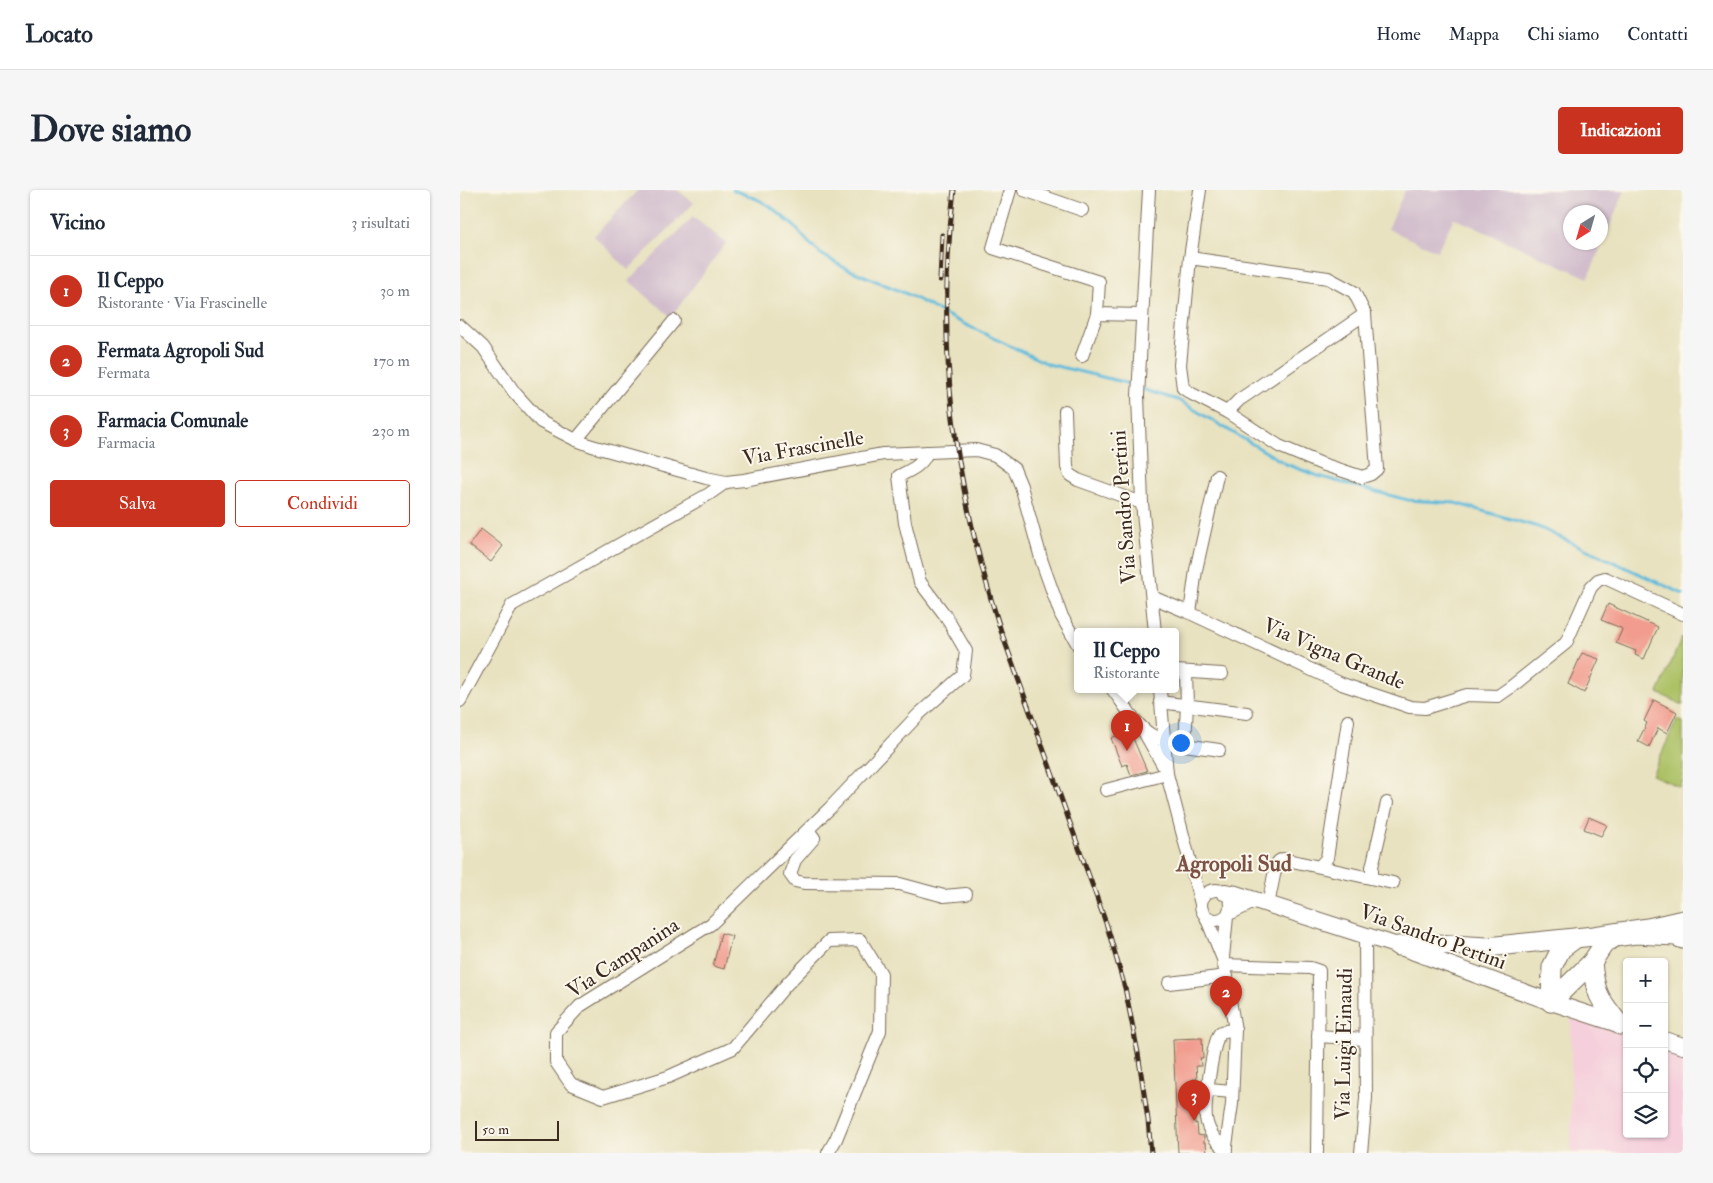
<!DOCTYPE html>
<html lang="it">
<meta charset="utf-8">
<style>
:root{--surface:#fff;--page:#f6f6f7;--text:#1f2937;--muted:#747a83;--line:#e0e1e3;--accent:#c8321e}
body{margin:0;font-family:"IM FELL Double Pica",serif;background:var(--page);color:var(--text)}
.controls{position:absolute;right:15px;bottom:15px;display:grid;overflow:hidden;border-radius:5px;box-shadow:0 1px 4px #0004}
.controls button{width:45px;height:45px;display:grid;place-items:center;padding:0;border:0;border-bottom:1px solid var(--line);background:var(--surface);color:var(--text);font:25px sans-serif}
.compass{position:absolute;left:1103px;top:15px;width:45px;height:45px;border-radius:50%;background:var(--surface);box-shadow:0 1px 4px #0004;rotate:217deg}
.scale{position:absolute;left:15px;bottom:12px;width:84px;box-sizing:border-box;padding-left:5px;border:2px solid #3b2a1e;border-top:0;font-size:14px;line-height:18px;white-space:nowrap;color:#3b2a1e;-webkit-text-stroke:4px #fbf7ec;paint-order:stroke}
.you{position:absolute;left:720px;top:552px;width:18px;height:18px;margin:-12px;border:4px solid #fff;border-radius:50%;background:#1a73e8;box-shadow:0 0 0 8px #1a73e833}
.badge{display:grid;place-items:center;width:32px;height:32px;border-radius:50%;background:var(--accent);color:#fff;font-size:16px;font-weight:700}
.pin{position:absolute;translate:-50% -41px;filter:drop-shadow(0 1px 2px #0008)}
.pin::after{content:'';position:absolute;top:26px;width:18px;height:15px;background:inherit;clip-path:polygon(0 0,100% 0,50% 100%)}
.popup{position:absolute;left:614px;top:438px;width:105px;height:65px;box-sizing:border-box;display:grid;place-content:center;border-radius:5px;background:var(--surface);filter:drop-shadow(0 1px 4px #0005);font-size:16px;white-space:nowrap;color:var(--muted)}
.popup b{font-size:19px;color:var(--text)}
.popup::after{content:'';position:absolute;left:50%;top:100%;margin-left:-10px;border:10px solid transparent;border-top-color:var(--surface)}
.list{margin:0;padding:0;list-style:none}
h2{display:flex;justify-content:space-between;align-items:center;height:65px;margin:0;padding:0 20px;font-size:21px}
h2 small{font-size:16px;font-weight:400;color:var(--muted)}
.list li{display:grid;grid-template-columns:32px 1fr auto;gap:15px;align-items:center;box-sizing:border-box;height:70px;padding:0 20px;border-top:1px solid var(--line)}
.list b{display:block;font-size:19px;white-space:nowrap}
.list p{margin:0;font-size:16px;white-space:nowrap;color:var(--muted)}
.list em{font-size:16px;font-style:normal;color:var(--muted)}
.actions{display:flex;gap:10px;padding:15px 20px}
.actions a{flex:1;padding:11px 0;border:1px solid var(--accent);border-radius:5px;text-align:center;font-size:18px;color:var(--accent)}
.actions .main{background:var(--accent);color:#fff}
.icon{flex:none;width:28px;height:28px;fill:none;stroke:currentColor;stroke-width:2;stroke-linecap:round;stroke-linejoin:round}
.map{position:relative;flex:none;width:1223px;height:963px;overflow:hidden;border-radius:5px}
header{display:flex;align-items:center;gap:30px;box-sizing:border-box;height:70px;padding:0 25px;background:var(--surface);border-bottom:1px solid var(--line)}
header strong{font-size:24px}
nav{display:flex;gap:28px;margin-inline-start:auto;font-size:18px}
.intro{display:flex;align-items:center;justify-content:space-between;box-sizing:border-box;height:120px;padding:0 30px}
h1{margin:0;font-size:35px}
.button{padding:12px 22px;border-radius:5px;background:var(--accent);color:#fff;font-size:18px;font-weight:700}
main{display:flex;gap:30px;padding:0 30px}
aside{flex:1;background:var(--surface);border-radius:5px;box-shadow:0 1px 4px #0004}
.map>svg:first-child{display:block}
.built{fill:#f5cfdb}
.industrial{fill:#d1bdcc;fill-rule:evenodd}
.green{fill:#acc165;stroke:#747642}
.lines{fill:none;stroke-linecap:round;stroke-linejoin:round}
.stream{stroke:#5dbadb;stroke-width:3}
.building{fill:#f19c8e}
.minor-casing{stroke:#786a57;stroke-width:14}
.major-casing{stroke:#786a57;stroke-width:18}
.highway-casing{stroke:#786a57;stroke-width:21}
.minor{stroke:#fff;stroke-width:12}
.major{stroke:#fff;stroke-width:16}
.highway{stroke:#fff;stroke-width:19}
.rail-casing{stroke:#3b2a1e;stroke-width:5}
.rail{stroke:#fbf7ec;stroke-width:3;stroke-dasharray:9;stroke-linecap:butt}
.labels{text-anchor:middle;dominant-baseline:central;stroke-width:4;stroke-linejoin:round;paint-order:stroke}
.street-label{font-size:21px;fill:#3b2a1e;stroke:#fbf7ec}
.neighbourhood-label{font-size:22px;font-weight:bold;fill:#7b5245;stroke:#fbf7ec}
</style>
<header>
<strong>Locato</strong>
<nav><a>Home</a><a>Mappa</a><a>Chi siamo</a><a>Contatti</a></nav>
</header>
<div class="intro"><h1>Dove siamo</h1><a class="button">Indicazioni</a></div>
<main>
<aside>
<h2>Vicino<small>3 risultati</small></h2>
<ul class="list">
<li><span class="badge">1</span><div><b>Il Ceppo</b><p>Ristorante · Via Frascinelle</p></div><em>30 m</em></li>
<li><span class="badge">2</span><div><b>Fermata Agropoli Sud</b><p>Fermata</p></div><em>170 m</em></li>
<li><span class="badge">3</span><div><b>Farmacia Comunale</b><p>Farmacia</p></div><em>230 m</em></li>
</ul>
<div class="actions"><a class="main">Salva</a><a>Condividi</a></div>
</aside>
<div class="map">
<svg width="1223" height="963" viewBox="0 0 1223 963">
<rect width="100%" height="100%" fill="#fbf7ec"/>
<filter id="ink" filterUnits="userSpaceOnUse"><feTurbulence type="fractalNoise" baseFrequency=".02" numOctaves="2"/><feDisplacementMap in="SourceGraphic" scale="10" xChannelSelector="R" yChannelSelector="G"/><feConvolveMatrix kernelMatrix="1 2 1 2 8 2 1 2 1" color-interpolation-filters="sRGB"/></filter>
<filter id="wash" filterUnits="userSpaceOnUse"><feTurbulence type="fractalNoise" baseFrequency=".0096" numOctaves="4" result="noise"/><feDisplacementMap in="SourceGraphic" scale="20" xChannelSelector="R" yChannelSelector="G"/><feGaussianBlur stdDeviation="1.12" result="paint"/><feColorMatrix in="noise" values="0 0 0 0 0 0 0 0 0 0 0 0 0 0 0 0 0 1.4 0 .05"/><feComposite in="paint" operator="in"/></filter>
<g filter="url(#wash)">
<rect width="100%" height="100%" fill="#e8e2c0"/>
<path class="built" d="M1111 828 1167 845V944H1204V856L1223 862V963H1111Z"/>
<g class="industrial">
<path d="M178 0H217L234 13 168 80 134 46Z"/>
<path d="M945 0H1165L1128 88 994 28 977 61 928 39ZM1140 22V52H1110V22Z"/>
<path d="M233 27 266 53 211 127 169 91Z"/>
</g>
<g class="green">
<path d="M1222 447 1223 448V515L1198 503Z"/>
<path d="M1217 529 1223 532V590L1220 597 1192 585Z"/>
</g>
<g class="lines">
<g class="stream">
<path d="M273 0 297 9 311 17 334 36 350 54 361 64 383 77 447 104 500 132 588 174 659 191 674 196"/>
<path d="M682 199 718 210 826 274 858 286 913 301 948 310 995 313 1078 337 1223 404"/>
</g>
</g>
<g id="blocks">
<g class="building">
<path d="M21 339 43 356 31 372 9 355Z"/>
<path d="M1148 414 1198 437 1184 469 1175 465 1176 461 1156 453 1162 440 1161 438 1141 430Z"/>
<path d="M1122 463 1139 469 1124 503 1108 494Z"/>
<path d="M1194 510 1217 522 1207 543 1198 538 1189 557 1178 551 1187 533 1184 531Z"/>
<path d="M667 542 670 547 672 546 687 581 671 585 667 574 662 576 651 548Z"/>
<path d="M1129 627 1147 635 1141 646 1124 639Z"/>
<path d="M261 743 272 746 264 779 253 776Z"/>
<path d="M742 848 743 868H740L741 876H736L737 889H733L735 934 737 933 738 945 744 946V953H746L747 963H718L713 849Z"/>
</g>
</g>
</g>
<g filter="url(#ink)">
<use href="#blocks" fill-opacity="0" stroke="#786a57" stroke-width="1"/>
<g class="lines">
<defs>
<g id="minor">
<path d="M550 0 533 58 639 92 637 124"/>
<path d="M564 0 622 20"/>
<path d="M689 0 678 206 682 313 695 442"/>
<path d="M730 68 868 88 894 102 905 124 917 279 911 284 902 287 862 274 819 256 767 222 732 204 723 198 720 175 730 68 740 0"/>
<path d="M0 136 23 157 54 202 81 232 116 250 132 256 246 288 266 292 284 290 423 264 516 260 535 265 554 279 561 296 582 372 601 425 618 455"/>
<path d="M622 166 637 124 681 125"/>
<path d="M605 221 607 277 610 285 618 290 682 313"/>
<path d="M767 222 779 210 905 124"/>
<path d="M116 250 214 131"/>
<path d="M692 407 730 423 882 494 950 517 965 518 1007 505 1038 506 1051 497 1106 453 1131 397 1138 390 1145 388 1223 424"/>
<path d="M730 423 736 380 757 286"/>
<path d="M716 481 762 484"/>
<path d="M653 500C664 514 675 534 690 544 705 554 741 557 759 560"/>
<path d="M700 500 707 584 741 714"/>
<path d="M0 511 52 415 249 304 266 292"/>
<path d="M700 512 787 523"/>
<path d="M683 540 704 577"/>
<path d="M725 554 727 515 726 483"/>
<path d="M646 600 707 584"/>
<path d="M348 640 354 648 335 670 330 684 335 691 344 693 440 694 484 706 506 704"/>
<path d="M860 676 867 668 888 531"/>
<path d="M912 688V677L927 613"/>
<circle cx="756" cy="715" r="15"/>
<path d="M808 715 816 675 819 671 823 669 933 693"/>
<path d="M746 727 763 769 775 840 772 914 765 963"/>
<path d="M763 767 767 727"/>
<path d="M764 775 850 778 859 781 857 963"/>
<path d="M709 793 767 786"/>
<path d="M858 846 905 849"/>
<path d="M749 900 772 902"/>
<path d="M766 960C756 951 748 942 746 928 744 916 753 850 760 843 763 840 770 841 775 840"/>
<path d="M368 963 376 949 420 841 421 784 400 750 369 751 326 795 273 858 208 887 143 907 111 894 96 872V842L120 816 251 734 370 618 459 524 503 485 506 461 485 425 460 392 445 333 439 286C451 280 463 275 467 262"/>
<path d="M901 963 906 908 905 745"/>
</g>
<g id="major">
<path d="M764 702 776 704 938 756 1091 812 1164 836"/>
<path d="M771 721 794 710"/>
<path d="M1204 850 1223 856"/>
</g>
<g id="highway">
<path d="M938 756 975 754 1027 757 1134 746 1188 738 1223 730"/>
<path d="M1132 772C1135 805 1140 810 1160 835"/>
<path d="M1091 812 1132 772 1144 754 1155 747 1175 744 1216 746 1223 749"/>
<path d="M1091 812 1092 777 1101 759 1116 748"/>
</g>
</defs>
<use href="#minor" class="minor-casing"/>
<use href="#major" class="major-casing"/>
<use href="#highway" class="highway-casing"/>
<use href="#minor" class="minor"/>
<use href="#major" class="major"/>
<use href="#highway" class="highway"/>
<defs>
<g id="rail">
<path d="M494 0C475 154 493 294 541 441L647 736 665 798 678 863 688 930 691 963"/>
<path d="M480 90 482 45"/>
</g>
</defs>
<use href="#rail" class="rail-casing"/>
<use href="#rail" class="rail"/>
</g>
</g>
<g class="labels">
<g class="street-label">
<text transform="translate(343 258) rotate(-10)">Via Frascinelle</text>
<text transform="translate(664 317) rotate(-94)">Via Sandro Pertini</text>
<text transform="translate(874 464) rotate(23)">Via Vigna Grande</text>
<text transform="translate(973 747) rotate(20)">Via Sandro Pertini</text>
<text transform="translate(163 768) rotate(-33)">Via Campanina</text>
<text transform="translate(884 854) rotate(-89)">Via Luigi Einaudi</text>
</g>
<g class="neighbourhood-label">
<text x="774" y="674">Agropoli Sud</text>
</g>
</g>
</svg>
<div class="controls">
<button>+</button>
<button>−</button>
<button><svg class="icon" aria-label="locate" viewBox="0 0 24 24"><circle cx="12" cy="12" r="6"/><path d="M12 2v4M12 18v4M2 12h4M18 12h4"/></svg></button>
<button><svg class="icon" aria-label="layers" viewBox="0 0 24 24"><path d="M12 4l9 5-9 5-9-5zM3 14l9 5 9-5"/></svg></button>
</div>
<svg class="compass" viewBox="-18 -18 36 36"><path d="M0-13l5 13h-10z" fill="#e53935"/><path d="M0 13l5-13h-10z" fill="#747a83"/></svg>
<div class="scale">50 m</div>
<div class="you"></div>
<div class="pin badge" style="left:667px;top:561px">1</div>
<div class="popup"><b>Il Ceppo</b>Ristorante</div>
<div class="pin badge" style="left:766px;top:827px">2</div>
<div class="pin badge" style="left:734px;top:931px">3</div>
</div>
</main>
